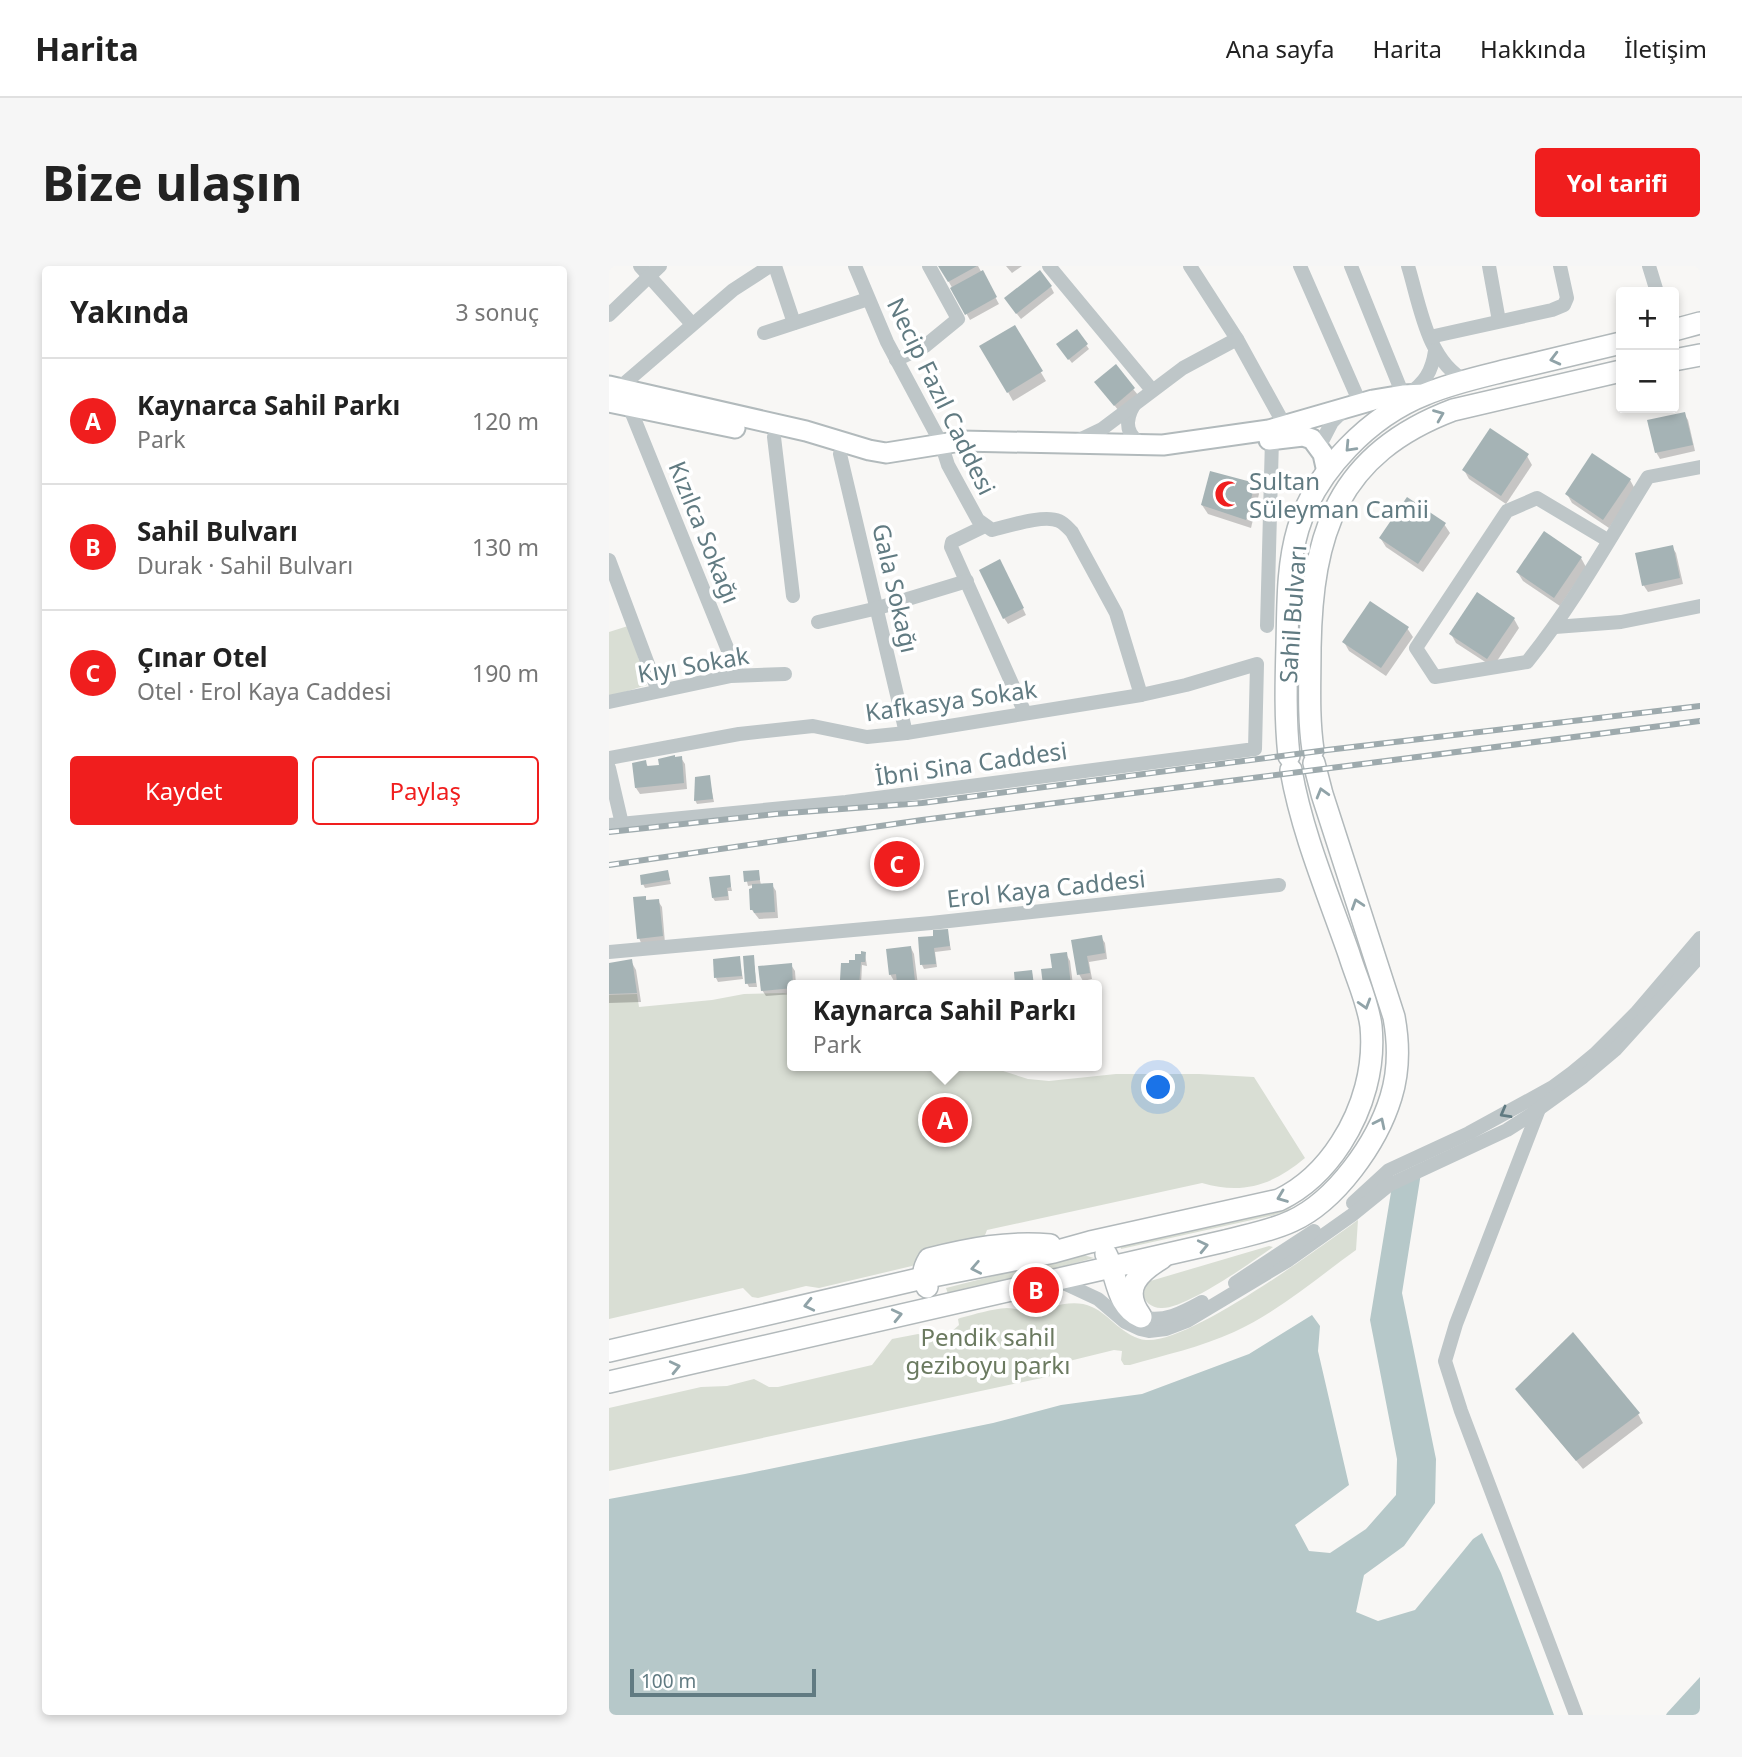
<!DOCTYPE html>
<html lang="tr">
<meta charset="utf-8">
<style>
:root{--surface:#fff;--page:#f6f6f6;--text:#222;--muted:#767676;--line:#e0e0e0;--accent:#f01e1e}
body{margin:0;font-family:"Noto Sans",sans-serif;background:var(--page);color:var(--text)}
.controls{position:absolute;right:21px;top:21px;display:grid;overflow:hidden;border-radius:7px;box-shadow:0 4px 10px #0003}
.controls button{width:63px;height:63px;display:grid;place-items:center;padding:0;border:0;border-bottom:2px solid var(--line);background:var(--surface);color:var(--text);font:35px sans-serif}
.scale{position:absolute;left:21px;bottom:18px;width:186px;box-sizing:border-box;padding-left:7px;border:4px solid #617b82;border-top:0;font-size:19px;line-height:24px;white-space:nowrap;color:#617b82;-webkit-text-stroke:5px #fff;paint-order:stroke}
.you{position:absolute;left:550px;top:822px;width:24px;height:24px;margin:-18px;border:5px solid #fff;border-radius:50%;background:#1a73e8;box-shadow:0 0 0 10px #1a73e833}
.badge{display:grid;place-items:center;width:46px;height:46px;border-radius:50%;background:var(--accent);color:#fff;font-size:23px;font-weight:700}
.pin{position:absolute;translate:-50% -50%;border:4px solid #fff;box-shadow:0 2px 7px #0006}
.popup{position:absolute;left:178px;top:714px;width:315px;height:91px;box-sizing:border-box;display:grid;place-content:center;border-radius:7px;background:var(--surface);filter:drop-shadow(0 2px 5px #0005);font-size:23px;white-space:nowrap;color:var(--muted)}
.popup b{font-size:26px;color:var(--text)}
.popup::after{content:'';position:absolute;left:50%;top:100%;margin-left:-14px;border:14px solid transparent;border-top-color:var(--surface)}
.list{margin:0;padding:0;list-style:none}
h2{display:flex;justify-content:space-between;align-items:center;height:91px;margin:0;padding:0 28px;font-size:30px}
h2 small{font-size:23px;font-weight:400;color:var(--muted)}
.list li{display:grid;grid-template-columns:46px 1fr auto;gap:21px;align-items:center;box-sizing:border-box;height:126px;padding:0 28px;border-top:2px solid var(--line)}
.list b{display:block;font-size:26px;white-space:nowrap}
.list p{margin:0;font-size:23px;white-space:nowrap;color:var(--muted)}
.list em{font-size:23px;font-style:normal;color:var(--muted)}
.actions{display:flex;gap:14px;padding:21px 28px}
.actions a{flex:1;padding:16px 0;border:2px solid var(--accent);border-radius:7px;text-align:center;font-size:24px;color:var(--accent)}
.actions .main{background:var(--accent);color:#fff}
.map{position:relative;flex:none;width:1091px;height:1449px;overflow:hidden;border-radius:7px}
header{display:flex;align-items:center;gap:42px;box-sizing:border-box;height:98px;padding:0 35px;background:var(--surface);border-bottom:2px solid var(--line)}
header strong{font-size:33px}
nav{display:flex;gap:38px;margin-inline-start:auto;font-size:24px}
.intro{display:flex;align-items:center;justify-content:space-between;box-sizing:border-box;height:168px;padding:0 42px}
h1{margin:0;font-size:49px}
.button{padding:18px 32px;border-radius:7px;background:var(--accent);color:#fff;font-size:24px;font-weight:700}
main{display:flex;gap:42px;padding:0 42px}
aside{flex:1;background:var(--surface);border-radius:7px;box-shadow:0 4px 10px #0003}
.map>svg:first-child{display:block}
.green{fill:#d9ded4}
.water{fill:#b6c8c9}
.shadow{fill:#0003}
.building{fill:#a5b3b5}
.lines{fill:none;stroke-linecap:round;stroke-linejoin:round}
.major-casing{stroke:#b2babc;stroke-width:23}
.highway-casing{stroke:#b2b9bb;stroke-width:24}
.minor{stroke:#bec6c8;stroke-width:14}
.major{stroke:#fff;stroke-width:19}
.highway{stroke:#fff;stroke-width:21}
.rail-casing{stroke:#9eaaad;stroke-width:6}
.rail{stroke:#fff;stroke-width:3.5;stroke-dasharray:10;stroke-linecap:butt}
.oneway{stroke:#90a3a8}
.oneway2{stroke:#617b82}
.labels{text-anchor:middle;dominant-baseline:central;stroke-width:7;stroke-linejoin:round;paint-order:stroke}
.street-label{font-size:24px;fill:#617b82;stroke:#fff}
.poi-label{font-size:24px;fill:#617b82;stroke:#fff;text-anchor:start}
.park-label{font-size:24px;fill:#6b7a60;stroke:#fff}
</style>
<header>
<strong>Harita</strong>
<nav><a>Ana sayfa</a><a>Harita</a><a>Hakkında</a><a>İletişim</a></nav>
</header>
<div class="intro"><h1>Bize ulaşın</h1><a class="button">Yol tarifi</a></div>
<main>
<aside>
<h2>Yakında<small>3 sonuç</small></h2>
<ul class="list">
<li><span class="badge">A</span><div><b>Kaynarca Sahil Parkı</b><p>Park</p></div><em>120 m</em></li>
<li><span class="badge">B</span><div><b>Sahil Bulvarı</b><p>Durak · Sahil Bulvarı</p></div><em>130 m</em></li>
<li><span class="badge">C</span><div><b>Çınar Otel</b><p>Otel · Erol Kaya Caddesi</p></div><em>190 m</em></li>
</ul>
<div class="actions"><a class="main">Kaydet</a><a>Paylaş</a></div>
</aside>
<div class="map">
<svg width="1091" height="1449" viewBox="0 0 1091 1449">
<rect width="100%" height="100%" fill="#f8f7f5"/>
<g class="green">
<path d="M19 360 38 419 0 431V366Z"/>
<path d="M174 727 184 729V800H387L391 804 419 813 440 815 507 808H590L645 811 696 892C664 919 634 929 593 917L378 964 373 977 324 995 210 1022 197 1020 149 1032 143 1031 134 1022 0 1053V729L28 728 30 741 103 734 135 728Z"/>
<path d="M688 936 678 945 665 949 512 983 511 977 675 941Z"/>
<path d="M749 954 747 984C708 1012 669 1046 625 1066 592 1081 556 1089 521 1099H515L512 1094 513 1085 505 1084 452 1097 456 1107 0 1205V1142L92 1121 118 1120 145 1113 160 1121H169L263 1099 283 1073 309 1068 333 1074 350 1059 349 1053 351 1052C367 1048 382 1043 398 1042 406 1042 412 1045 419 1044 440 1044 462 1031 483 1041 500 1048 515 1072 537 1074 580 1078 710 982 749 954Z"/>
<path d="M660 980 664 981C643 996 575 1044 552 1042 542 1042 535 1035 532 1026L538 1016Z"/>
<path d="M471 988 485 992 399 1015 339 1028 337 1022Z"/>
</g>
<g class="water">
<path d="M812 907 793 1027 827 1193 826 1237 795 1280 755 1309 747 1346 769 1355 806 1344 864 1273 873 1267 892 1307 945 1449H0V1233L136 1208 384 1157 452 1139 533 1128 640 1088 703 1049 711 1060 709 1085 740 1219 686 1259 700 1285 721 1287 757 1263 787 1229 788 1193 761 1054 783 920Z"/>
<path d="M1091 1411V1449H1057L1058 1447Z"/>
</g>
<g class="shadow">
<path d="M331 0H369L390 38 361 54Z"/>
<path d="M397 0H413L403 7Z"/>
<path d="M442 21 445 27 412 53 401 39Z"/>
<path d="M405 61 437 115 404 135 373 80Z"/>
<path d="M467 65 480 83 463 97 452 83Z"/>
<path d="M506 101 529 129 510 145 491 122Z"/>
<path d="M1075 148 1079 154 1086 185 1051 193 1047 186Z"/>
<path d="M918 190 923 199 897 238 860 213 855 204Z"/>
<path d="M1021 214 1026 223 1000 262 963 237 958 228Z"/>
<path d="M645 219 650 228 642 262 599 248 593 239Z"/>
<path d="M835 258 841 267 814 306 777 281 772 273Z"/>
<path d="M1063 281 1067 287 1074 318 1039 326 1035 320 1028 289Z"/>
<path d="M972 292 977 301 951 340 914 315 909 307Z"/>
<path d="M394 302 417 349 399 358 395 352Z"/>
<path d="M905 353 910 362 884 401 847 377 842 368Z"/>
<path d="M798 362 804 371 777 410 740 385 735 376Z"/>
<path d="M72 492 76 498 78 523 31 528 27 522 36 496 40 502 52 501Z"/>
<path d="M100 511 105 536 88 538 86 534Z"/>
<path d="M149 605 152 619H163L167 625 169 652 150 653 143 644 145 619 139 620 136 607Z"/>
<path d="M58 606 62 618 36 622 34 618Z"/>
<path d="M120 611 123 625H119L120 634 106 635 104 632Z"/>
<path d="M36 632 39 636 49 635 53 641 56 677 33 679 30 672Z"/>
<path d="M338 664 342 684 326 686 328 701 315 703 313 699 326 671Z"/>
<path d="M492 671 496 677 498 693 480 696 483 713 474 715 470 708 464 675Z"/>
<path d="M302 682 305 688 309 719H291L289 714 285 715 281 708Z"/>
<path d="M256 688 258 700 253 699 252 719H235L233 713Z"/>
<path d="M457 688 461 695 464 719H436L434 705 445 704Z"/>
<path d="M144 691 148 721H140L138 717Z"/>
<path d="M130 692 134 713 109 716 107 712Z"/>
<path d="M22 695 27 704 32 736 0 737V698Z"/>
<path d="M182 699 186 705 187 719H184V728L157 730 153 724Z"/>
<path d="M908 1124 1029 1148 1034 1157 974 1203Z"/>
</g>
<g class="building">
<path d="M329 0H368L339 16Z"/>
<path d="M374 4 388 31 356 49 341 22Z"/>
<path d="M431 4 443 20 407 48 395 32Z"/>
<path d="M406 59 434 105 398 127 370 80Z"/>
<path d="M468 63 479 78 459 94 447 78Z"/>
<path d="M507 98 526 122 505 140 485 116Z"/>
<path d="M1076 146 1084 179 1046 187 1038 154Z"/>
<path d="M881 162 920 188 892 230 853 204Z"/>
<path d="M983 187 1022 213 994 254 956 228Z"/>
<path d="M601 205 646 217 637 254 592 239Z"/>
<path d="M798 231 837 257 809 298 770 272Z"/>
<path d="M935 265 973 291 945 332 907 306Z"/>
<path d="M1064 279 1071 312 1033 320 1026 287Z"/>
<path d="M391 293 415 342 394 353 370 304Z"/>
<path d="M868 326 906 352 878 393 840 368Z"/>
<path d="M761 335 800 361 772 402 733 376Z"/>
<path d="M66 489V491L73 490 75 517 26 522 23 497 37 494 38 500 50 499 49 493Z"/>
<path d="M101 509 104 533 85 535 86 511Z"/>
<path d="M59 604 61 614 32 619 31 609Z"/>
<path d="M150 604 151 614 135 616 134 605Z"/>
<path d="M121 609 122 621 118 622 119 630 103 632 100 611Z"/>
<path d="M164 617 166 646 145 647 144 644H141L140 623 143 622V618Z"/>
<path d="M37 630V634L50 633 54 670 28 673 24 631Z"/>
<path d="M339 663 341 680 325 682 327 698 311 699 309 671 324 670V664Z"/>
<path d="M493 669 496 687 478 690 481 707 468 709 462 674Z"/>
<path d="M302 680 306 715 288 717 287 708 280 709 277 683Z"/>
<path d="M252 685 257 686 256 696H252L250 719H234V714H231L232 697H240V694H246V688H252Z"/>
<path d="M458 686 462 719H434L432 703 443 702 441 688Z"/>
<path d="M145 689 147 717 136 718 134 690Z"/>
<path d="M131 690 133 710 105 712 104 693Z"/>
<path d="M23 693 28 727 0 728V697Z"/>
<path d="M183 697 184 722 152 725 149 700Z"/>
<path d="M423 704 425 719H406L405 706Z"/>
<path d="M964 1066 1031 1147 967 1195 906 1123Z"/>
</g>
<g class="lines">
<defs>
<g id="major">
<path d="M0 120 197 165 260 184 277 187 352 175 554 179 660 164 764 134 794 129 816 128"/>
<path d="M0 136 126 162"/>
<path d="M660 174 694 170 703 173 714 188 718 206"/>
</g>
<g id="highway">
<path d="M1065 64 1091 57"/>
<path d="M1065 94 1091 89"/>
<path d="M704 484C699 450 701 417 701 382 703 267 728 188 844 144L1012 105"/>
<path d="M680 490C676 453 677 416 678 379 679 340 678 300 689 263 707 204 761 150 817 128 843 117 871 111 899 104 937 95 974 86 1012 77"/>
<path d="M497 988C509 1010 506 1039 532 1051"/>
<path d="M318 1021C313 1009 314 1003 320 993 360 983 400 975 441 979"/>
<path d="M531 1049C512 1022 530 1006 553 992"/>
<path d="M0 1085 314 1012 445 986 481 976 670 934C697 921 716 902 732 877 754 843 766 801 762 760 759 736 747 711 740 688 719 628 693 567 682 504"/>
<path d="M0 1116 616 975C638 969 662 965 683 955 727 935 768 877 782 831 790 805 790 778 785 751L713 528 705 497"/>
</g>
</defs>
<use href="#major" class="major-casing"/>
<use href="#highway" class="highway-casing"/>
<g class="minor">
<path d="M31 0 83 58"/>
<path d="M166 0 185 57"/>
<path d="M246 0 278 76 332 177 339 199 369 254 383 264C400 260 435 248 450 255 455 257 459 262 463 266L507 347 532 429"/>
<path d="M440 0 543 124"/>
<path d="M581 0 628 73 676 160"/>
<path d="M691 0 751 137"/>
<path d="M742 0 794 129"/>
<path d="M799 0C811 39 818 95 857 115"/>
<path d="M880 0 890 55"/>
<path d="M1040 0 1048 26"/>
<path d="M0 49 51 0"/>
<path d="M155 67 259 33"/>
<path d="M821 71 943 44 955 39 958 32 951 0"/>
<path d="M287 94 316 80 349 53 320 0"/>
<path d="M10 122 124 24 161 0"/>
<path d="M799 128C816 117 823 105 826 85"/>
<path d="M525 139C515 156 517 170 535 179"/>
<path d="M20 140 129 409"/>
<path d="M165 171 184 330"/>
<path d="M468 175 493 163 574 102 628 73"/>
<path d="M710 181 723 156 735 144"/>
<path d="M231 188 297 467"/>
<path d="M376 260 343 276 342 281 416 447"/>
<path d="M1000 275 928 232 898 245 807 382 826 411 918 396C964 339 1000 274 1039 211L1091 201"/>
<path d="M0 294 49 425"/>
<path d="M209 356 269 342 358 315"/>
<path d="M658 360 663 173"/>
<path d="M946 361 1012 356 1091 340"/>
<path d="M0 436 122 410 176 408"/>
<path d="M0 492 130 468 204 460 258 471 297 467 532 429 577 419 648 398 646 483 237 536 0 559"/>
<path d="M0 502 13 558"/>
<path d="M0 686 322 657 670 619"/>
<path d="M930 843 847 1058 836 1095 852 1145 967 1449"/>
<path d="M744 937 780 904 860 867 944 821 963 807 986 788 1027 747 1091 672"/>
<path d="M446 1013 489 1033 516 1056 531 1063 540 1065 557 1063 578 1055 678 995 743 949 780 919 898 864 920 850 974 811 1006 784 1091 690"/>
<path d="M626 1017 705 965"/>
<path d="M532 1051C555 1057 573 1047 593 1036"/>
</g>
<use href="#major" class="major"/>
<use href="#highway" class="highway"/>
<defs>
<g id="rail">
<path d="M0 566 166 548 313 537 718 484 1091 440"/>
<path d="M0 599 313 554 1091 455"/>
</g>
</defs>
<use href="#rail" class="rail-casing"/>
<use href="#rail" class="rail"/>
</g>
<defs><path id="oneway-chevron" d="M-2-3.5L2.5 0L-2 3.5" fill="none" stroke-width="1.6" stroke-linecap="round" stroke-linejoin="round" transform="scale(1.75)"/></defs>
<g class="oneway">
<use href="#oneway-chevron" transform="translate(946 93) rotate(166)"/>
<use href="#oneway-chevron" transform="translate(830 149) rotate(-22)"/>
<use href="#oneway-chevron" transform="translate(741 181) rotate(133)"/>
<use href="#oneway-chevron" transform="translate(713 527) rotate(-106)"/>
<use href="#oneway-chevron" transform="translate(748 638) rotate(-108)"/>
<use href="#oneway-chevron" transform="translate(756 738) rotate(73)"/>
<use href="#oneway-chevron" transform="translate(771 857) rotate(-64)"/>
<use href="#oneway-chevron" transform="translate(673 931) rotate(159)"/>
<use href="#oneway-chevron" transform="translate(594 980) rotate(-13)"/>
<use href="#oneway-chevron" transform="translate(367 1002) rotate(169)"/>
<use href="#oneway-chevron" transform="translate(200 1039) rotate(167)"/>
<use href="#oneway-chevron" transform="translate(288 1049) rotate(-13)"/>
<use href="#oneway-chevron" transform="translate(66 1101) rotate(-13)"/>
</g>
<use class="oneway2" href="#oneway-chevron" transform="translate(896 847) rotate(151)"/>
<defs>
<symbol id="mosque-bare" viewBox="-9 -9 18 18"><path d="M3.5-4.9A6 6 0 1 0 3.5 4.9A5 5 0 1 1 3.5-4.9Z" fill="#f01e1e" stroke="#fff" stroke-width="2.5" paint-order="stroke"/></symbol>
</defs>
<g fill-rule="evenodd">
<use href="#mosque-bare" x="600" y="209" width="38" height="38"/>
</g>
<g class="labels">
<g class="street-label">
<text transform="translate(333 130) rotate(64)">Necip Fazıl Caddesi</text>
<text transform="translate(96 266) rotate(68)">Kızılca Sokağı</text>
<text transform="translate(287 322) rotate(77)">Gala Sokağı</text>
<text transform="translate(683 348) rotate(-86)">Sahil Bulvarı</text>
<text transform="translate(84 398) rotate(-10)">Kıyı Sokak</text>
<text transform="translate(342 434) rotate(-8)">Kafkasya Sokak</text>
<text transform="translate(362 497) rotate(-8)">İbni Sina Caddesi</text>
<text transform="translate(437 622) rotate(-6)">Erol Kaya Caddesi</text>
</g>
<g class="poi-label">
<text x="640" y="214">Sultan<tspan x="640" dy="28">Süleyman Camii</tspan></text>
</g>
<g class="park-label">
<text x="379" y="1070">Pendik sahil<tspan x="379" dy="28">geziboyu parkı</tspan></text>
</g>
</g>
</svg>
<div class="controls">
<button>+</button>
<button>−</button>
</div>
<div class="scale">100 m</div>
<div class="you"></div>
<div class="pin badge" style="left:336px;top:854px">A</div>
<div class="popup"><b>Kaynarca Sahil Parkı</b>Park</div>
<div class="pin badge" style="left:427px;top:1024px">B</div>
<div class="pin badge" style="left:288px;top:598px">C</div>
</div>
</main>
